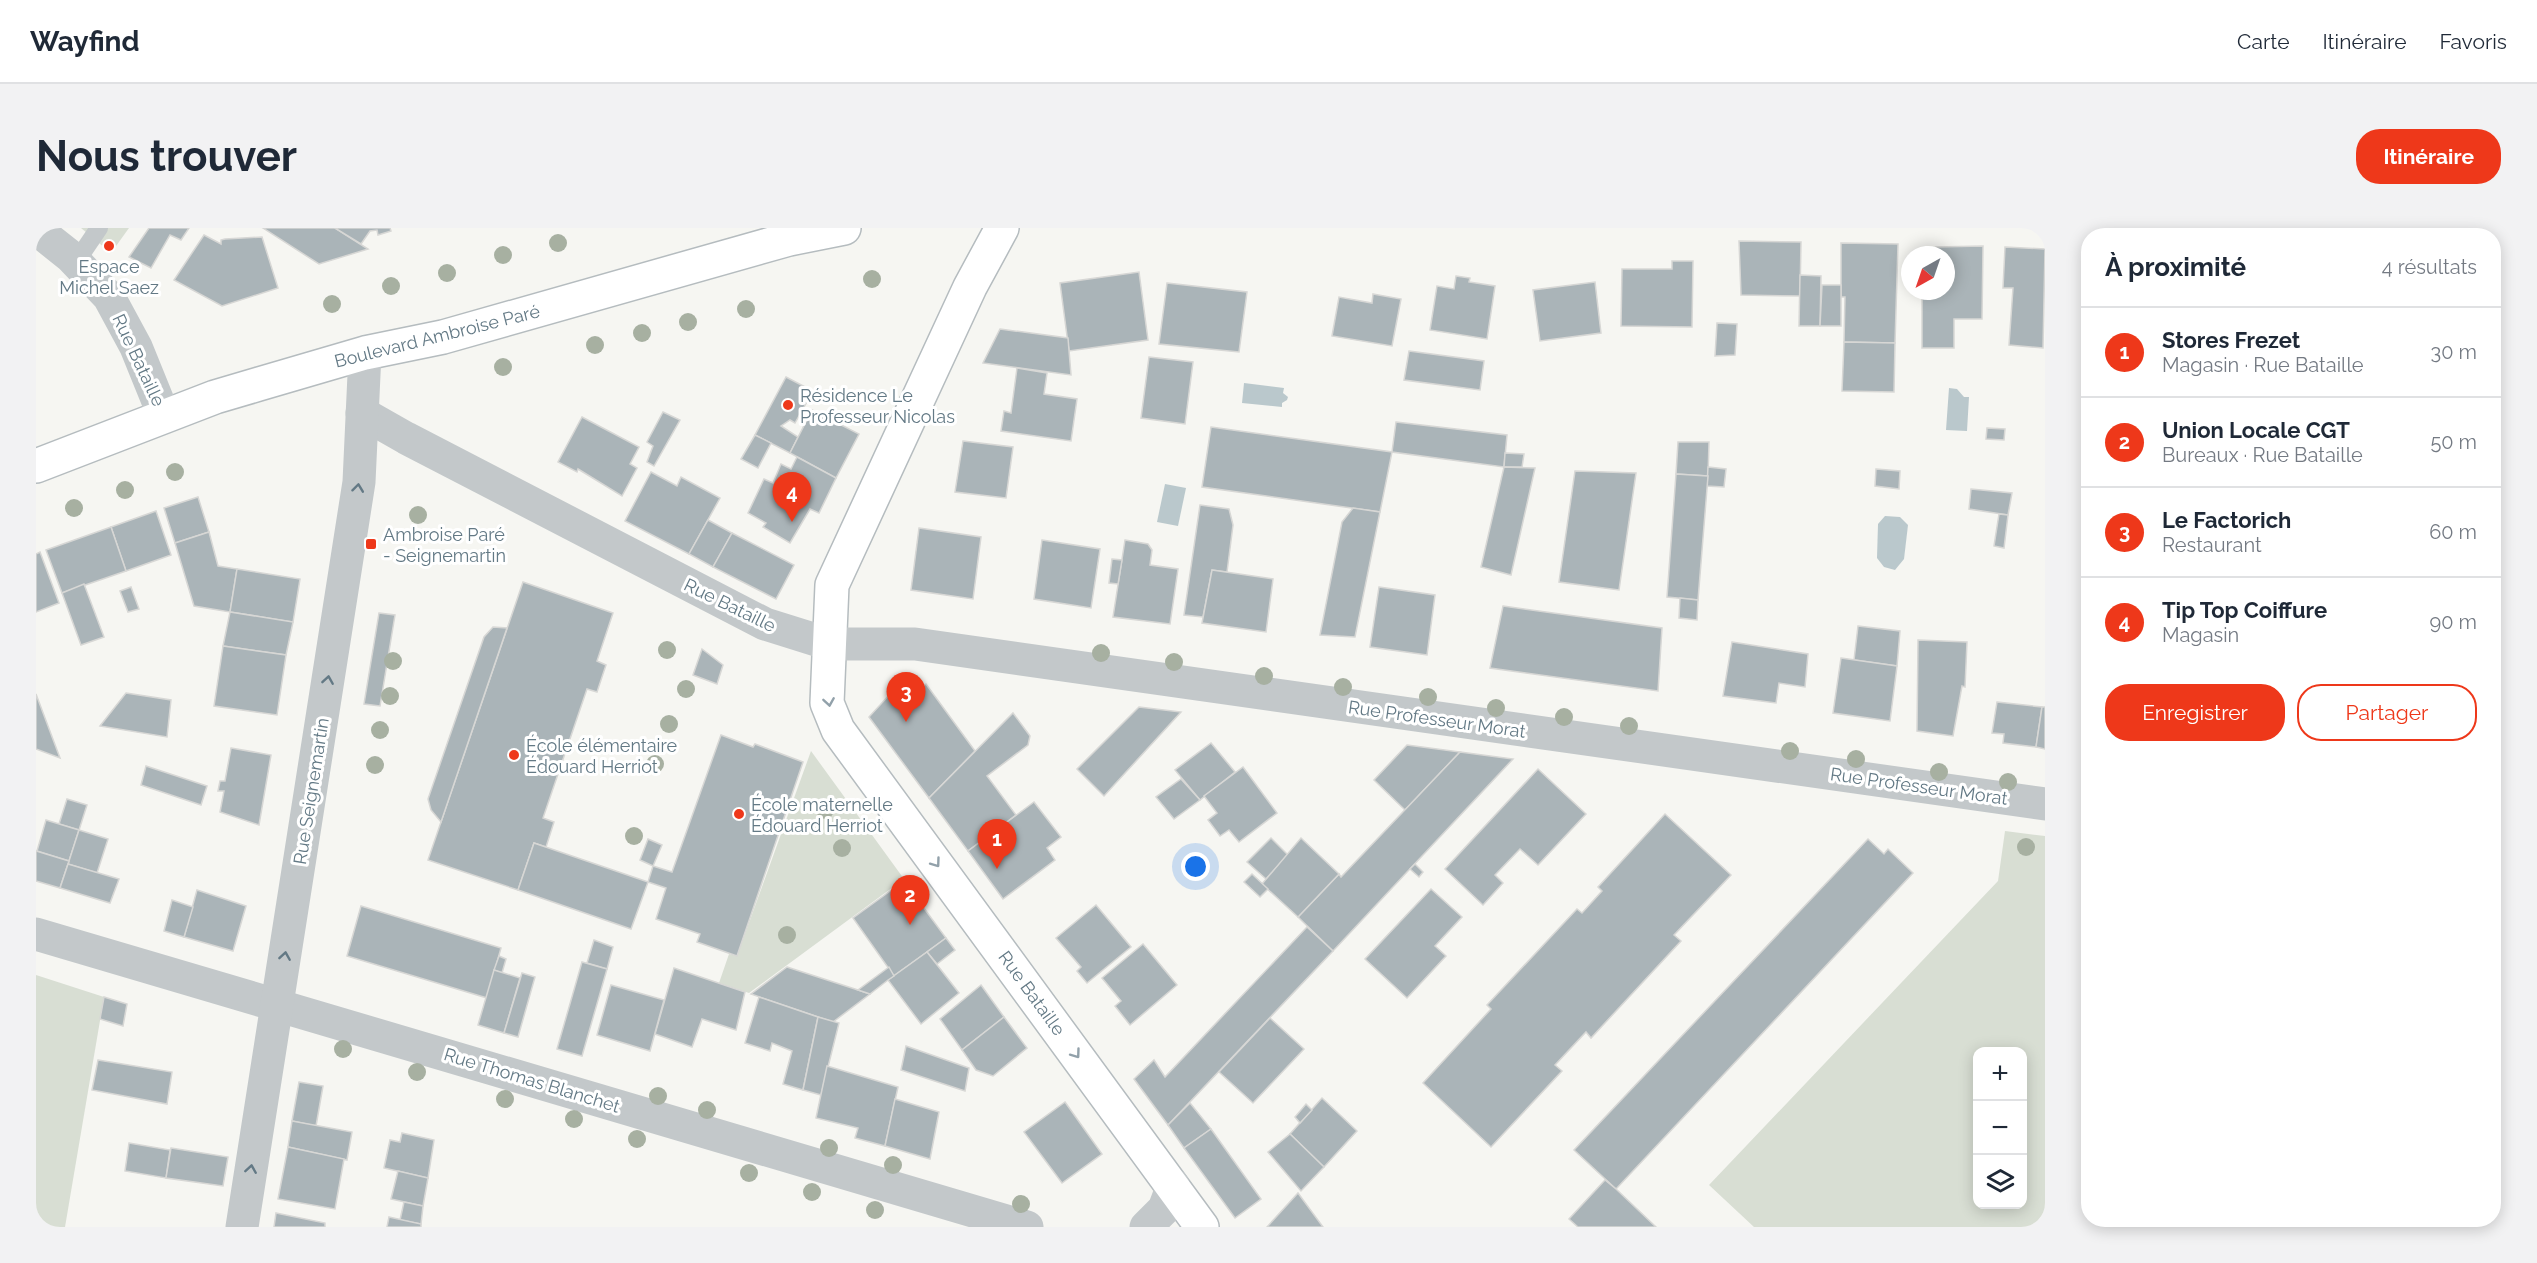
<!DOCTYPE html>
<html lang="fr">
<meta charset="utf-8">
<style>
:root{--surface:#fff;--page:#f2f2f3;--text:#1f2937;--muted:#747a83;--line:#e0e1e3;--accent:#ee381a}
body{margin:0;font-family:Raleway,sans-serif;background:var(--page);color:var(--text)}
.controls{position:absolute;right:18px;bottom:18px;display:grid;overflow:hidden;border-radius:12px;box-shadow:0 3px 15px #0003}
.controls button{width:54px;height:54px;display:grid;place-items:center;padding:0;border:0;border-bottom:2px solid var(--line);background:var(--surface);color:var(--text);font:30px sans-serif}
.compass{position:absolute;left:1865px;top:18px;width:54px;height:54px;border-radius:50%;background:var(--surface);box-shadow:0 3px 15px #0003;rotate:220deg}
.you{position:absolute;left:1160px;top:639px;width:21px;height:21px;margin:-15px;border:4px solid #fff;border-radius:50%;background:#1a73e8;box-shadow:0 0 0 9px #1a73e833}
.badge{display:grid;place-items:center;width:39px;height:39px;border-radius:50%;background:var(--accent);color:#fff;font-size:20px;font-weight:700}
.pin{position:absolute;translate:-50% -50px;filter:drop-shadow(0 2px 3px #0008)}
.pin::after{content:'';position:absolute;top:32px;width:21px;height:18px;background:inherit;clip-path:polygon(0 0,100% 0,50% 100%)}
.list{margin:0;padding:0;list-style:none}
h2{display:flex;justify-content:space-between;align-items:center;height:78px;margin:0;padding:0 24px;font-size:26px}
h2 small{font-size:20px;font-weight:400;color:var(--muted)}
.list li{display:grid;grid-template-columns:39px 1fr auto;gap:18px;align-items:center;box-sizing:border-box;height:90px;padding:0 24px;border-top:2px solid var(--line)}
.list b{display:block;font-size:22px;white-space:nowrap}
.list p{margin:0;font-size:20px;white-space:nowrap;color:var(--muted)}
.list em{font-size:20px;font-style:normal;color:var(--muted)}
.actions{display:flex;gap:12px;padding:18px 24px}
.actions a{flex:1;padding:14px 0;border:2px solid var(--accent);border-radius:24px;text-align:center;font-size:21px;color:var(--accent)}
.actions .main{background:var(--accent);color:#fff}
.icon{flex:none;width:33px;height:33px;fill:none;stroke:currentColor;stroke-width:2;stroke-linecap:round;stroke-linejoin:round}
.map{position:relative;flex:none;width:2009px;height:999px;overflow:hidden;border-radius:24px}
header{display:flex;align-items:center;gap:36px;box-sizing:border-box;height:84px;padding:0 30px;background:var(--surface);border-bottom:2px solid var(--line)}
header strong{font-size:28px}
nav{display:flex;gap:33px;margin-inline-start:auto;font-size:21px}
.intro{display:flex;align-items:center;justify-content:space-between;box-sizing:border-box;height:144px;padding:0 36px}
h1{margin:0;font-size:42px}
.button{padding:15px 27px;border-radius:24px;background:var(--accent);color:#fff;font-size:21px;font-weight:700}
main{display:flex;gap:36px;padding:0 36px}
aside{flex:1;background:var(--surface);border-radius:24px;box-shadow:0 3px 15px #0003}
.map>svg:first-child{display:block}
.green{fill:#d8ded3;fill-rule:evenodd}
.water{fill:#bac8cc}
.building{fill:#aab4b8;stroke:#d7d7d5;stroke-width:1.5}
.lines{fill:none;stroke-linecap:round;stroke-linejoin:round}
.secondary-casing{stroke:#b5bcbf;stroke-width:36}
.lane{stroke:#c3c8ca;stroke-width:18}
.street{stroke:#c3c8ca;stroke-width:33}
.secondary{stroke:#fff;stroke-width:33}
.tree{fill:#a7b0a1}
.oneway{stroke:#637985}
.oneway2{stroke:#92a1aa}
.poi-dot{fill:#ee381a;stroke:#fff;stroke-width:2}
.labels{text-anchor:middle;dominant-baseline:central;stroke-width:6;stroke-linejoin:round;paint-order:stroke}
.poi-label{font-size:18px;fill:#637985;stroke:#fff;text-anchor:start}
.street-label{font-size:18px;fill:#637985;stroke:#fff}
</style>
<header>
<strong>Wayfind</strong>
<nav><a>Carte</a><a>Itinéraire</a><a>Favoris</a></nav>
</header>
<div class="intro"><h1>Nous trouver</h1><a class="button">Itinéraire</a></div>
<main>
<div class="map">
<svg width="2009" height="999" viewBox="0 0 2009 999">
<rect width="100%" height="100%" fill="#f6f6f2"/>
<g class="green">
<path d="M45 0H93L75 25Z"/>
<path d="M775 523 868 651 713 765 683 755 693 726 701 728Z"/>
<path d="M1969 603 2009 608V999H1718L1673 957 1962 653ZM1942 824H1986V976H1942Z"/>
<path d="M0 747 68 769 29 999H0Z"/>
</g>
<g class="water">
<path d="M1208 155 1248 160 1247 165 1252 169 1251 172 1246 175V179L1206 175Z"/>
<path d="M1913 160 1921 161 1928 169H1933L1931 203 1910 202Z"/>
<path d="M1129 256 1150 260 1142 298 1121 294Z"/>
<path d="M1849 288 1864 289 1872 297 1868 331 1859 342 1848 339 1841 330 1842 296Z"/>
</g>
<g class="building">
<path d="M113 0H153L145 12 134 7 115 40 93 29Z"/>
<path d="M227 0H299L332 21 283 36Z"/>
<path d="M299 0H354L355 3 342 7 341 2 334 3 325 16Z"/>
<path d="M168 7 185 16V12L189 11 226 9 242 60 186 78 138 52Z"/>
<path d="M1703 13 1765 14 1764 68 1705 67Z"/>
<path d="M1805 15 1862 16 1859 115 1808 114 1809 69H1805Z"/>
<path d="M1947 18 1946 91H1918V120H1886V63H1910V27H1900V19Z"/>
<path d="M1969 19 2009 21 2007 120 1973 117 1977 60H1967Z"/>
<path d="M1636 33H1657L1656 99 1585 98 1586 41H1636Z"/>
<path d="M1103 44 1112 112 1033 123 1024 55Z"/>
<path d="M1764 47 1785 48 1784 98H1763Z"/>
<path d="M1420 48 1434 50 1433 54 1459 58 1451 111 1394 102 1401 58 1418 61Z"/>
<path d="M1559 54 1565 105 1504 113 1497 62Z"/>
<path d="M1131 55 1211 64 1203 124 1123 116Z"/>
<path d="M1786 57H1805V98H1784Z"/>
<path d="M1337 66 1365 71 1356 118 1296 108 1303 69 1336 75Z"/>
<path d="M1681 95 1701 96 1699 127 1679 128Z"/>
<path d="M964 101 1032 110 1035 147 947 135Z"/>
<path d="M1808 114 1859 115 1858 164 1806 163Z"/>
<path d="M1373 123 1448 133 1444 162 1368 152Z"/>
<path d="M1113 129 1157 134 1149 196 1105 190Z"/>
<path d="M981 140 1011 145 1008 166 1041 171 1035 213 965 203 968 183 975 185Z"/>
<path d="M750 149 777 163 759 195 754 192 745 198 762 209 754 225 719 207Z"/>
<path d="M776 182 823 206 800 250 754 225Z"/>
<path d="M627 184 644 192 618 238 611 234 617 218 611 214Z"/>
<path d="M546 189 603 219 594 236 601 240 586 268 542 241 541 244 522 234Z"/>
<path d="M1360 194 1471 207 1468 239 1356 224Z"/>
<path d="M1175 199 1356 224 1344 284 1166 259Z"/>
<path d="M1951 200 1969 201 1968 212 1950 211Z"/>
<path d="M719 207 735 215 722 240 705 231Z"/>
<path d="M927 213 977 219 970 270 919 264Z"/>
<path d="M1642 214H1673L1672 248 1640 246Z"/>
<path d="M1469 225 1488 226 1486 239H1468Z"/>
<path d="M761 229 800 250 783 285 774 281 754 315 727 299 730 295 712 285 728 251 737 255 745 236 755 241Z"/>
<path d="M1468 239 1499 240 1475 347 1445 339Z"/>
<path d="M1672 239 1690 241 1688 259 1671 258Z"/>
<path d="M1840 241 1864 243 1863 261 1839 258Z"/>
<path d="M1539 243 1600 245 1583 362 1523 354Z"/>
<path d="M615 244 641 258 645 249 684 270 653 326 589 293Z"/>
<path d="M1640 246 1672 248 1662 372 1631 369Z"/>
<path d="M1935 261 1976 265 1972 287 1933 281Z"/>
<path d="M162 269 173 304 139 315 128 280Z"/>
<path d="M1164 277 1193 281 1197 297 1191 344 1176 342 1167 389 1148 387Z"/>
<path d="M1317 280 1344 284 1319 409 1284 407 1306 294Z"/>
<path d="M120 283 135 327 90 343 75 299Z"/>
<path d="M1963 286 1972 287 1968 320 1958 318Z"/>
<path d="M672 292 696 305 677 339 653 326Z"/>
<path d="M75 299 90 343 26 365 10 322Z"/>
<path d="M883 300 945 309 937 371 875 362Z"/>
<path d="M173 304 182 338 201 341 194 384 158 378 139 315Z"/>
<path d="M696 305 758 337 740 371 677 339Z"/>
<path d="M1006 312 1064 321 1055 380 998 371Z"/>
<path d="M1089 312 1112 316 1116 322 1114 337 1142 341 1134 396 1077 389Z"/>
<path d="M4 324 23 375 0 384V326Z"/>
<path d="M1076 331 1086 332 1082 356 1073 355Z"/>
<path d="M201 341 264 351 257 394 194 384Z"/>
<path d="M1176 342 1237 351 1230 404 1166 395Z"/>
<path d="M487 354 577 385 561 433 570 437 561 464 551 461 507 590 518 594 510 619 498 615 482 662 392 632Z"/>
<path d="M48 356 68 409 45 417 26 365Z"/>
<path d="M95 359 103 381 92 384 84 363Z"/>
<path d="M1343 359 1399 367 1391 427 1334 419Z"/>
<path d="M1644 370 1662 372 1661 392 1643 390Z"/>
<path d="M1467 378 1626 400 1622 463 1454 440Z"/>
<path d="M194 384 257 394 250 427 187 418Z"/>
<path d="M343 385 359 387 344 478 328 476Z"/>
<path d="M1822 398 1864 403 1861 438 1818 432Z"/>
<path d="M457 399 471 400 405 594 395 582 392 571 448 409Z"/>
<path d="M1882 412 1931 414 1929 459 1926 458 1917 508 1881 503Z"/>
<path d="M1696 414 1772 426 1769 459 1743 455 1740 475 1687 468Z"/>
<path d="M187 418 250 427 241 487 178 478Z"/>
<path d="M666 421 687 437 681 456 657 447Z"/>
<path d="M1805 430 1861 438 1854 493 1797 485Z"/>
<path d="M871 454 879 464 890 456 939 523 893 570 833 489 855 465 857 467Z"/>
<path d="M90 465 135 472 131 509 64 498Z"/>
<path d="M0 466 24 530 0 521Z"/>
<path d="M1961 474 2006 479 2000 519 1967 515 1968 506 1956 505Z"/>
<path d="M1103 479 1145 484 1068 568 1041 541Z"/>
<path d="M2006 479H2009V521L2000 519Z"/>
<path d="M977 485 994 508 992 517 951 548 980 587 932 623 893 570Z"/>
<path d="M685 507 717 519 719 516 767 534 701 728 661 714 664 706 620 691 630 660 612 654 617 638 636 644Z"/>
<path d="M1175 515 1199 544 1164 572 1139 542Z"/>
<path d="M1371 517 1424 524 1369 582 1338 552Z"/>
<path d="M195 520 235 527 223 597 184 584 188 563H182L184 553H189Z"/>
<path d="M1424 524 1477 531 1297 723 1262 689 1303 646 1305 649Z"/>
<path d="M110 538 171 558 165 577 105 557Z"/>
<path d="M1207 539 1241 585 1203 614 1193 602 1184 608 1172 592 1181 585 1168 568Z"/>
<path d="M1502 541 1550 586 1502 637 1484 621 1459 647 1467 655 1447 677 1409 641Z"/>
<path d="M1145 551 1164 572 1138 591 1120 569Z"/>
<path d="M31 571 51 577 43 602 23 596Z"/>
<path d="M998 574 1025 609 1011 620 1019 632 967 671 932 623Z"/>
<path d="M1629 586 1695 647 1638 707 1645 713 1555 810 1550 804 1519 837 1526 843 1455 919 1387 855 1455 781 1451 777 1541 681 1546 685 1566 663 1562 659Z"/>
<path d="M10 592 43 602 33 633 1 623Z"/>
<path d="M43 602 72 611 61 645 32 636Z"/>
<path d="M1235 610 1252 627 1230 651 1211 634Z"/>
<path d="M1265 610 1303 646 1262 689 1226 656Z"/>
<path d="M612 611 626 617 617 638 604 632Z"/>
<path d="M1832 611 1848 626 1852 621 1877 645 1580 961 1538 922Z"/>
<path d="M498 615 612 654 595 701 482 662Z"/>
<path d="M0 623 33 633 24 660 0 653Z"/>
<path d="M32 636 83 651 74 675 24 660Z"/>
<path d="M1379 636 1387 644 1383 649 1374 641Z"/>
<path d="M1216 646 1232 661 1224 669 1208 654Z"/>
<path d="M868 653 910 710 858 748 817 690Z"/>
<path d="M1395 661 1426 689 1399 718 1410 728 1371 770 1329 731Z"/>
<path d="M161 662 210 678 197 723 148 709Z"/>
<path d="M136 672 157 679 148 709 128 703Z"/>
<path d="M1060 677 1095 719 1051 755 1041 743 1045 739 1020 710Z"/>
<path d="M325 678 465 720 451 770 311 728Z"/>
<path d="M1271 699 1297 723 1132 897 1098 851 1118 832 1129 849Z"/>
<path d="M910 710 919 722 901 736 891 724Z"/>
<path d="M558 712 577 719 571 741 551 735Z"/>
<path d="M1107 716 1141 757 1094 797 1079 778 1085 773 1066 750Z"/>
<path d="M891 724 923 765 885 796 852 752Z"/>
<path d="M463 728 470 731 466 745 458 742Z"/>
<path d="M546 734 571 741 546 828 521 821Z"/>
<path d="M751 739 822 762 834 766 797 794 715 766Z"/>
<path d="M853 739 858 748 852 752 834 766 822 762Z"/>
<path d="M638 740 709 764 700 802 666 791 656 819 619 806Z"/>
<path d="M458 742 484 750 468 805 442 797Z"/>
<path d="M486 745 499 749 482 809 468 805Z"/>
<path d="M575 757 628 772 614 823 561 807Z"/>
<path d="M945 757 968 789 926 822 904 791Z"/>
<path d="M68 769 91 776 87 798 64 791Z"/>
<path d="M723 769 782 789 767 862 747 856 756 823 736 815 734 823 709 815Z"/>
<path d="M782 789 803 795 785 867 767 862Z"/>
<path d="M968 789 991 820 957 848 940 842 926 822Z"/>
<path d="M1234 790 1268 821 1217 875 1183 844Z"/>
<path d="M870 818 933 840 929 863 865 842Z"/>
<path d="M62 832 136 844 131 876 56 862Z"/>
<path d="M791 838 862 859 849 918 819 910 822 900 780 890Z"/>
<path d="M263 854 287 858 280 898 256 893Z"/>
<path d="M1286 870 1321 903 1288 939 1254 906Z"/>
<path d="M859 871 903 884 894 931 849 918Z"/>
<path d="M1029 874 1066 926 1026 955 988 904Z"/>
<path d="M1154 875 1175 901 1148 920 1132 897Z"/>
<path d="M1270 876 1276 882 1264 895 1259 889Z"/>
<path d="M256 893 316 904 311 932 252 919Z"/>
<path d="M1175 901 1225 971 1199 990 1148 920Z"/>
<path d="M366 905 398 912 392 950 348 940 354 912 364 914Z"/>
<path d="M1254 906 1288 939 1265 963 1232 924Z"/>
<path d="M93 915 134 922 130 950 89 943Z"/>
<path d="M252 919 308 931 299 981 242 971Z"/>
<path d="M135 920 192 929 187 958 130 950Z"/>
<path d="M362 943 392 950 387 978 355 971Z"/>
<path d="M1569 952 1580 961 1620 999H1542L1533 991Z"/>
<path d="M1262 965 1287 999H1231Z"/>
<path d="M368 974 387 978 385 996 364 992Z"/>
<path d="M240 985 289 995V999H238Z"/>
<path d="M353 989 385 996V999H351Z"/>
</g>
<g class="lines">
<defs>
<g id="secondary">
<path d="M966 0 934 59 796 357 791 475 802 502 1166 999"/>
<path d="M0 238 179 169 223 156 329 125 407 109 753 11 808 0"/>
</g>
</defs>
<use href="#secondary" class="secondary-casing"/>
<path class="lane" d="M40 34 63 0"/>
<g class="street">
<path d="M0 1 34 28 73 69 100 119 128 188"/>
<path d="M326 185 370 210 729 396 793 416H879L2009 576"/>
<path d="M0 706 991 999"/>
<path d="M206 999 323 254 329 125"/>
<path d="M1110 999 1128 981 1137 957"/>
</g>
<use href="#secondary" class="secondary"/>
</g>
<g class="tree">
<circle cx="522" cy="15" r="9"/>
<circle cx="467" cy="27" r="9"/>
<circle cx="411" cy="45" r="9"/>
<circle cx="836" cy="51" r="9"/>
<circle cx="355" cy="58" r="9"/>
<circle cx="296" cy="76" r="9"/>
<circle cx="710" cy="81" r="9"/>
<circle cx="652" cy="94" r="9"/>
<circle cx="606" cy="105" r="9"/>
<circle cx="559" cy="117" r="9"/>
<circle cx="467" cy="139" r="9"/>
<circle cx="139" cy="244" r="9"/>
<circle cx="89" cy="262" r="9"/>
<circle cx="38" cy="280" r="9"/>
<circle cx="382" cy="287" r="9"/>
<circle cx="631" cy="422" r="9"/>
<circle cx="1065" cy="425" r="9"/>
<circle cx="357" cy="433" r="9"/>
<circle cx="1138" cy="434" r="9"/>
<circle cx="1228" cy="448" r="9"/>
<circle cx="1307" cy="459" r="9"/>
<circle cx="650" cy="461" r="9"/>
<circle cx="354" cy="468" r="9"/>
<circle cx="1392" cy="469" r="9"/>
<circle cx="1460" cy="480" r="9"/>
<circle cx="1528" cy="489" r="9"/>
<circle cx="633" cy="496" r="9"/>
<circle cx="1593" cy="498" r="9"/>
<circle cx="344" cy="502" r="9"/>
<circle cx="1754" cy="523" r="9"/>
<circle cx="1820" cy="531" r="9"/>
<circle cx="619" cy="536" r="9"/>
<circle cx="339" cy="537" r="9"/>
<circle cx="1903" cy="544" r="9"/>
<circle cx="1972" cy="554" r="9"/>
<circle cx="789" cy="582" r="9"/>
<circle cx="598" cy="608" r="9"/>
<circle cx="1990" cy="619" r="9"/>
<circle cx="806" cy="620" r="9"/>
<circle cx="751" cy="707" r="9"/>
<circle cx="307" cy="821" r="9"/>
<circle cx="381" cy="844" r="9"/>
<circle cx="622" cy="868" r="9"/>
<circle cx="469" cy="871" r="9"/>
<circle cx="671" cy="882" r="9"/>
<circle cx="538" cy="891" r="9"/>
<circle cx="601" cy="911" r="9"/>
<circle cx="793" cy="920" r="9"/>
<circle cx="857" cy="937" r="9"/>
<circle cx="713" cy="945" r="9"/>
<circle cx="776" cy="964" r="9"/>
<circle cx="985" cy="976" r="9"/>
<circle cx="839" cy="982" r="9"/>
</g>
<defs><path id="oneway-chevron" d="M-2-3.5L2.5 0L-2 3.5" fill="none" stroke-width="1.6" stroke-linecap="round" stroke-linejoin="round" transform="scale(1.5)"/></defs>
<g class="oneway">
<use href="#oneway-chevron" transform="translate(322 260) rotate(-83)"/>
<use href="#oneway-chevron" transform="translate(292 452) rotate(-81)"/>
<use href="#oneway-chevron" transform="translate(249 728) rotate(-81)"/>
<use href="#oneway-chevron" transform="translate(215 941) rotate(-81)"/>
</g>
<g class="oneway2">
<use href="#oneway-chevron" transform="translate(793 474) rotate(81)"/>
<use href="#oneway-chevron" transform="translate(900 635) rotate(54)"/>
<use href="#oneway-chevron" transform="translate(1040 826) rotate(54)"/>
</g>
<g class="poi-dot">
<circle cx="73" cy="18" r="6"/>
<circle cx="752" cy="177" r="6"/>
<rect x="329" y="310" width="12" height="12" rx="3"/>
<circle cx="478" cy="527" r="6"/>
<circle cx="703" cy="586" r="6"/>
</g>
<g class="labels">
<g class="poi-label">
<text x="73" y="38" text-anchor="middle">Espace<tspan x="73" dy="21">Michel Saez</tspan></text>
<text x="764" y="167">Résidence Le<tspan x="764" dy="21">Professeur Nicolas</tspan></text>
<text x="347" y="306">Ambroise Paré<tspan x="347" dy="21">- Seignemartin</tspan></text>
<text x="490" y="517">École élémentaire<tspan x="490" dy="21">Édouard Herriot</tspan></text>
<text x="715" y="576">École maternelle<tspan x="715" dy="21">Édouard Herriot</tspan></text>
</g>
<g class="street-label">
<text transform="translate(401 108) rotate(-14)">Boulevard Ambroise Paré</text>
<text transform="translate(103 132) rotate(65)">Rue Bataille</text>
<text transform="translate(694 377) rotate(26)">Rue Bataille</text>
<text transform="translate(1401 491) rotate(8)">Rue Professeur Morat</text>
<text transform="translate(1883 558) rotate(8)">Rue Professeur Morat</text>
<text transform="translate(275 563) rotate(-81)">Rue Seignemartin</text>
<text transform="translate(996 765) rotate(54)">Rue Bataille</text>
<text transform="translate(496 852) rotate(17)">Rue Thomas Blanchet</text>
</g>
</g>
</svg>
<div class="controls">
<button>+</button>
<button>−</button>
<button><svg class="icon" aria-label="layers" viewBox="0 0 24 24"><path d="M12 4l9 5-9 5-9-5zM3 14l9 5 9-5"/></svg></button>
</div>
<svg class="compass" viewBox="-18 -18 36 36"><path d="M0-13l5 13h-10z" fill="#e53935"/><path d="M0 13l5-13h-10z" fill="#747a83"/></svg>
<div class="you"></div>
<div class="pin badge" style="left:961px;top:641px">1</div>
<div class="pin badge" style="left:874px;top:697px">2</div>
<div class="pin badge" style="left:870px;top:494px">3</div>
<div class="pin badge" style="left:756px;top:294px">4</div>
</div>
<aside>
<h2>À proximité<small>4 résultats</small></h2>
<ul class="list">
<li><span class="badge">1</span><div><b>Stores Frezet</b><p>Magasin · Rue Bataille</p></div><em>30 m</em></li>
<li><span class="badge">2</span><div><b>Union Locale CGT</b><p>Bureaux · Rue Bataille</p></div><em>50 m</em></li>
<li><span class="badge">3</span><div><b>Le Factorich</b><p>Restaurant</p></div><em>60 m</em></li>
<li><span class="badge">4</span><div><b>Tip Top Coiffure</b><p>Magasin</p></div><em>90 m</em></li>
</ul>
<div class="actions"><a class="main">Enregistrer</a><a>Partager</a></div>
</aside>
</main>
